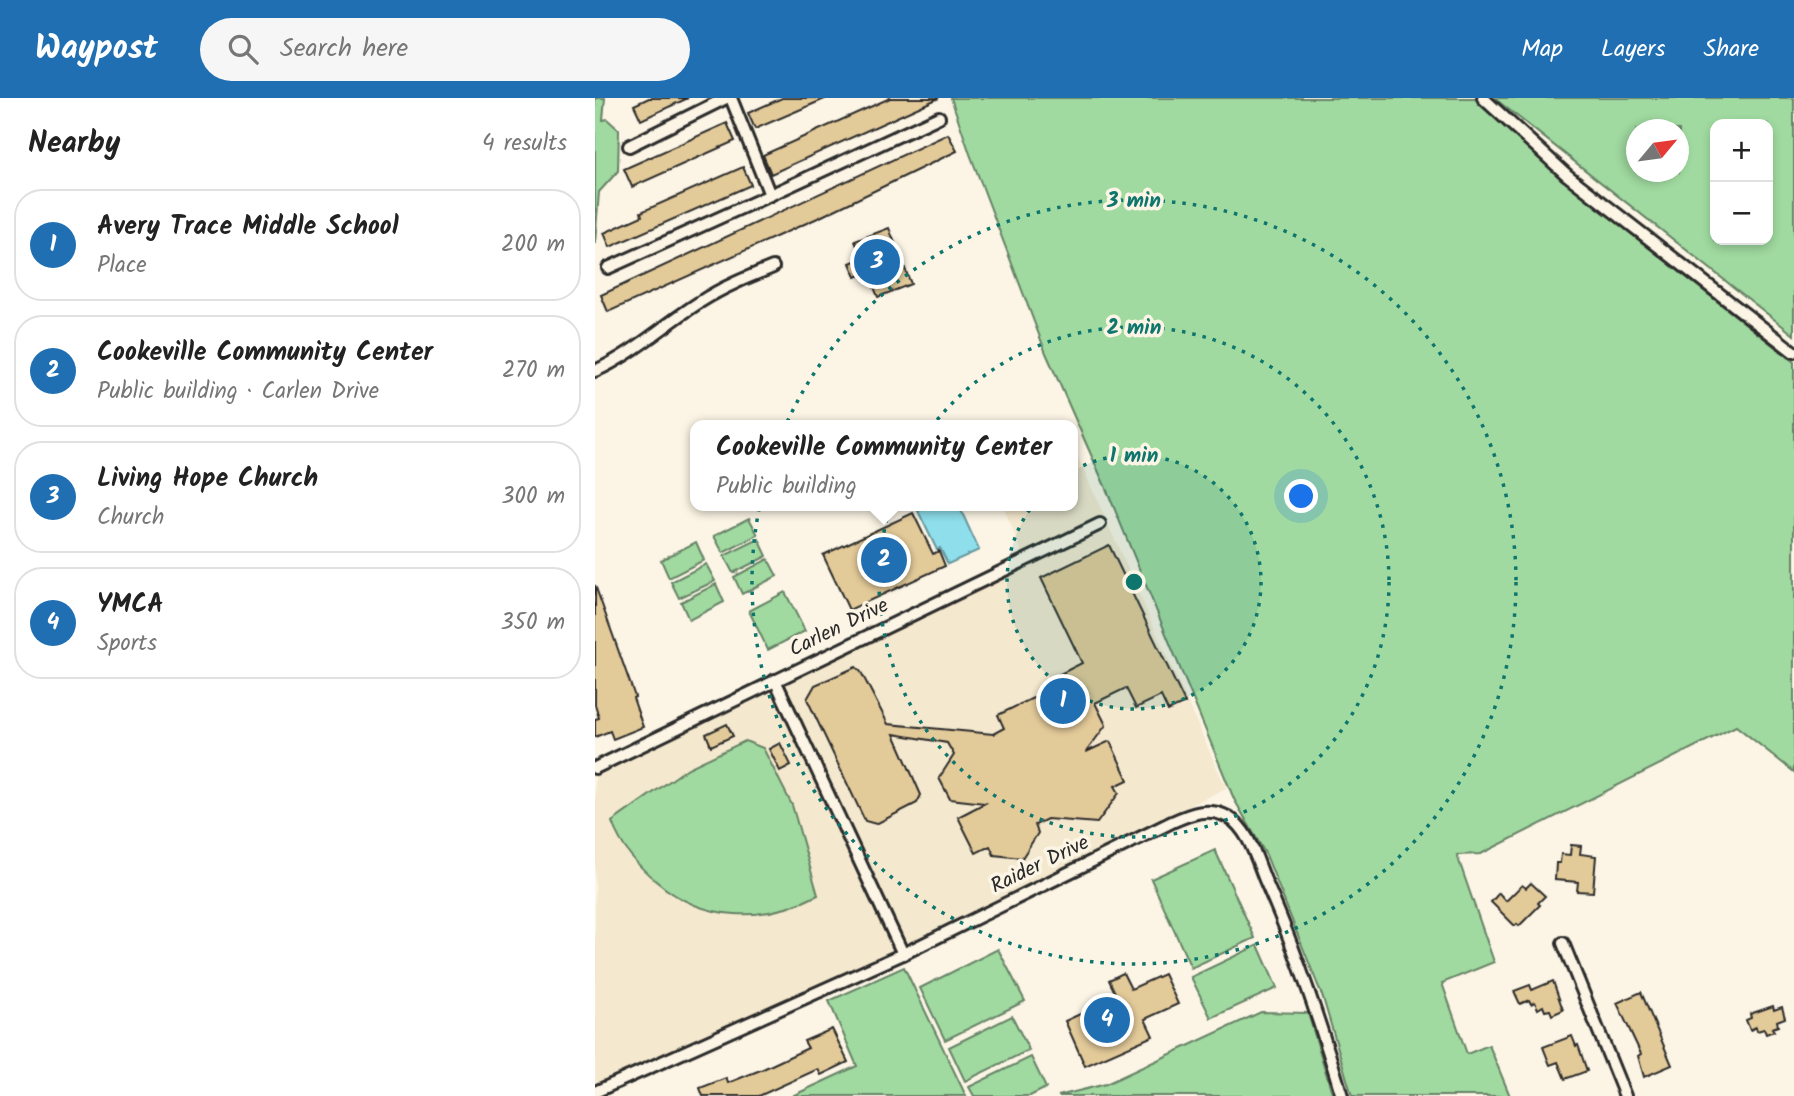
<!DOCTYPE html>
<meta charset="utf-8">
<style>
:root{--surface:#fff;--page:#f6f6f6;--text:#222;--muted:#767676;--line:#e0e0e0;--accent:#1f6fb2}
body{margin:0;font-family:Kalam,sans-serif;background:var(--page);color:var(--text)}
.controls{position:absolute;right:21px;top:21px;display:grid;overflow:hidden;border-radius:14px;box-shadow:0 4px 10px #0003}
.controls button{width:63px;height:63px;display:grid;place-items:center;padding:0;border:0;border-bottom:2px solid var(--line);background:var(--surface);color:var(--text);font:35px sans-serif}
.compass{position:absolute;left:1031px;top:21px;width:63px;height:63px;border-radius:50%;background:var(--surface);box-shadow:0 4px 10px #0003;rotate:61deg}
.you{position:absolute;left:707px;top:399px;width:24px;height:24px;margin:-18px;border:5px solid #fff;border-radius:50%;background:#1a73e8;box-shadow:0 0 0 10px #1a73e833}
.badge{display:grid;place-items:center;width:46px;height:46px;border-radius:50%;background:var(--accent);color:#fff;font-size:23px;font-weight:700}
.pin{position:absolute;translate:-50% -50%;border:4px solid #fff;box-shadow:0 2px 7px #0006}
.popup{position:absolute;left:95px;top:322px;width:388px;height:91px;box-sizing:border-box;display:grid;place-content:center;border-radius:14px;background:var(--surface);filter:drop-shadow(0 2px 5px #0005);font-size:23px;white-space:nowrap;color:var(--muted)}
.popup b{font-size:26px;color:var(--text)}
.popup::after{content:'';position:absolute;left:50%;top:100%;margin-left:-14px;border:14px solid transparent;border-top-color:var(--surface)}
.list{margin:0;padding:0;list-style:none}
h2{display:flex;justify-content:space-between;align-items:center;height:91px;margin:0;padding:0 28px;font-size:30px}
h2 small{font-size:23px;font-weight:400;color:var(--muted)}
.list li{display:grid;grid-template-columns:46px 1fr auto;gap:21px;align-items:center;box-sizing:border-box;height:112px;margin:0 14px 14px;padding:0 14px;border:2px solid var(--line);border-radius:28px}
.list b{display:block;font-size:26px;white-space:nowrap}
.list p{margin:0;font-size:23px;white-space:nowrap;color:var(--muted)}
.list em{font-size:23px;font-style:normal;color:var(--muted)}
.icon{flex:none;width:38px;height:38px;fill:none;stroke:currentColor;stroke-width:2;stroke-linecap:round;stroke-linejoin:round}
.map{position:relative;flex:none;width:1199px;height:998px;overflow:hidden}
header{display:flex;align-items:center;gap:42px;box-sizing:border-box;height:98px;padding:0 35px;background:var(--accent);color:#fff}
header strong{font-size:33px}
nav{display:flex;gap:38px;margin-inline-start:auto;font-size:24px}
.search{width:490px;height:63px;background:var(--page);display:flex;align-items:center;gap:18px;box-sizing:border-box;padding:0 24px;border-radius:38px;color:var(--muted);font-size:26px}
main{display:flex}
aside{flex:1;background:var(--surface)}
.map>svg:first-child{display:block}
.built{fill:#f4e8ce}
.green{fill:#a0daa0;stroke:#668266;stroke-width:2;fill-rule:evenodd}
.water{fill:#8edeeb;stroke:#66969e;stroke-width:2}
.building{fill:#e3ca99;stroke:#2b2b2b;stroke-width:2}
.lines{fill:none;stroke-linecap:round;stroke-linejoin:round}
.minor-casing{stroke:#2b2b2b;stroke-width:16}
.minor{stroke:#fcf5e5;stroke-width:10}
.ring{fill:none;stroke:#0f766e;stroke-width:3.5;stroke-dasharray:3.5 7}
.labels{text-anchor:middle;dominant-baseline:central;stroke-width:7;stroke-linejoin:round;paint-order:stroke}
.street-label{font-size:21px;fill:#2b2b2b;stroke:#fcf5e5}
.centre{fill:#0f766e;stroke:#fcf5e5;stroke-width:3.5}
.ring-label{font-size:21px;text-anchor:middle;font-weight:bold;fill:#0f766e;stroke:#fcf5e5;stroke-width:7;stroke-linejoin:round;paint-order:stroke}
</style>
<header>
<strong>Waypost</strong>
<div class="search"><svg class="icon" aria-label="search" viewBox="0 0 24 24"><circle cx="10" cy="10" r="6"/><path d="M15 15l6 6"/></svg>Search here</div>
<nav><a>Map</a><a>Layers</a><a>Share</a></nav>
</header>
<main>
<aside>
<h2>Nearby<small>4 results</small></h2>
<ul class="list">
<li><span class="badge">1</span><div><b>Avery Trace Middle School</b><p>Place</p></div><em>200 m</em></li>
<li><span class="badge">2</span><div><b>Cookeville Community Center</b><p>Public building · Carlen Drive</p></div><em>270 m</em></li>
<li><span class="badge">3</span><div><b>Living Hope Church</b><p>Church</p></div><em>300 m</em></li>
<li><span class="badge">4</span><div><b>YMCA</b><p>Sports</p></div><em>350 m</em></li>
</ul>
</aside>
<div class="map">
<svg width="1199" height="998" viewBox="0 0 1199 998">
<rect width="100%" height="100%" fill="#fcf5e5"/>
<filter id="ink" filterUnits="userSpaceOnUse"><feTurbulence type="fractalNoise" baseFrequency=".0143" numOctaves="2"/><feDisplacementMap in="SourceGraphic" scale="14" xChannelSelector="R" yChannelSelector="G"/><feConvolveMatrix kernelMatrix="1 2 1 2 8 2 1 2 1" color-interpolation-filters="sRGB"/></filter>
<g filter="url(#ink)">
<path class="built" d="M478 348 631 690 296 855 0 987V677L433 469 408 408H478Z"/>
<g class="green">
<path d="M0 0H10L8 22 12 21 24 32 23 73 4 94 0 146Z"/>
<path d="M356 0H880L992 101 1199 264V674L1141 628 886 756 862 757 899 864 847 885 872 956 894 947 915 998H757L728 900 671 757 639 701 513 395 451 255 375 56Z"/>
<path d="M899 0H1199V237ZM1120 26H1173V142H1120ZM1042 32H1084V74H1042Z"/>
<path d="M154 420 163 437 128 455 119 438Z"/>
<path d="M164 441 172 458 138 475 129 458Z"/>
<path d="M101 444 109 462 74 480 66 462Z"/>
<path d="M173 461 182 478 147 496 139 479Z"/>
<path d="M111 466 120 483 84 500 76 484Z"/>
<path d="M121 486 129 504 94 522 86 504Z"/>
<path d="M190 494 210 533 173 552 154 513Z"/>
<path d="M150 643 168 650 197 707 223 797C169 825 109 824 62 784 42 767 26 749 17 724L93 670Z"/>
<path d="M620 752 660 840 596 870 556 781Z"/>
<path d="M663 847 682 890 616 920 596 879Z"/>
<path d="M403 851 430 903 350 942 325 890Z"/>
<path d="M309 869 371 998H197L262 968 234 903Z"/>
<path d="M666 914 713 915 738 998H463L511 986Z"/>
<path d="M417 918 434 952 370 983 354 949Z"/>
<path d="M436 959 451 990 435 998H379L374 989Z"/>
</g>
<path class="water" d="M334 408H364L384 452 353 466 345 450 342 452 323 413Z"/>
<g class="building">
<path d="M54 0H93L46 22 39 7Z"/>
<path d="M187 0H232L160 31 153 15Z"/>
<path d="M295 0H344L176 76 168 57Z"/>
<path d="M132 25 140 43 37 89 29 71Z"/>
<path d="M353 36 362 53 225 119 13 214 6 197Z"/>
<path d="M148 69 156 87 15 149 9 135 47 118 46 114Z"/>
<path d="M294 130 316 186 283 199 273 174 261 179 255 165 267 160 260 143Z"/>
<path d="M318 415 338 456 344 453 350 468 254 512 228 457Z"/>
<path d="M514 447 590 605 573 613 566 598 541 610 531 590 500 605 511 627 491 654 515 643 533 682 520 688 524 695 502 725 452 721 440 727 443 735 427 760 399 757 395 748 381 755 363 719 390 705 355 701 344 680 359 657 352 645 299 636 326 697 322 705 281 726 270 723 212 601 220 587 261 569 266 574 293 626 398 636 409 630 403 617 465 587 461 578 487 565 446 480Z"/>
<path d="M0 487 40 599 38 600 48 629 18 641 15 633 0 639V621L4 620 0 607Z"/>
<path d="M132 626 138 638 116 648 111 636Z"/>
<path d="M185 645 196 667 185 673 174 651Z"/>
<path d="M976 747 986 748 985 756 1001 758 998 794 982 793 983 784 960 782 961 765H965L966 756 975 757Z"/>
<path d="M936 785 950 798 943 805 945 807 924 828 922 826 920 828 896 804 904 795 911 803 927 787 931 790Z"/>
<path d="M528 875 536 891 569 876 583 906 550 921 558 938 490 968 470 923 522 899 514 882Z"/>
<path d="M958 883 968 912 957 917 955 912 950 913 948 908 943 911 940 904 936 906 934 902 925 906 919 893 935 887 937 892Z"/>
<path d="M1046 894 1077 967 1049 979 1043 958 1046 956 1022 905Z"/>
<path d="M1178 908 1179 912 1187 909 1190 920 1182 923 1183 928 1177 930 1179 933 1171 936 1169 931 1162 933 1161 929 1155 932 1151 922 1156 920 1155 916Z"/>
<path d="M237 931 253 964 226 977 223 971 164 998H108L105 990 131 980 133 985 168 971 213 950 209 943Z"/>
<path d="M977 938 981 948 983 947 992 973 970 981 963 964 955 967 948 949Z"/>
</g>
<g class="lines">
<defs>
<g id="minor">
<path d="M136 0 175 97 344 19"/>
<path d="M888 0 972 77 1199 254"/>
<path d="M34 48 131 0"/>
<path d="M13 170 175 97"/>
<path d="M0 273C38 256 70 226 105 204 128 189 153 179 178 169"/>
<path d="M180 582 308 856"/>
<path d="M0 670 505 426"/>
<path d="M968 845 1030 998"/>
<path d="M0 994 308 856 577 724C595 716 614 708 633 719 653 730 662 762 670 782 701 852 725 924 747 998"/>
</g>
</defs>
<use href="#minor" class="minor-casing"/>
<use href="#minor" class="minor"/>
</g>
</g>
<circle cx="539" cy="484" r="127" fill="#0f766e" fill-opacity=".12"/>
<g class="ring">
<circle cx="539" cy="484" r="127"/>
<circle cx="539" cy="484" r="255"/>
<circle cx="539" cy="484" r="382"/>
</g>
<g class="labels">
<g class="street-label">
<text transform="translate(244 530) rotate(-26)">Carlen Drive</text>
<text transform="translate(445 767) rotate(-26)">Raider Drive</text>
</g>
</g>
<circle cx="539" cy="484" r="10" class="centre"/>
<g class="ring-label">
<text x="539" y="109">3 min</text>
<text x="539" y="236">2 min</text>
<text x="539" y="364">1 min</text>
</g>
</svg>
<div class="controls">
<button>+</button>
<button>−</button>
</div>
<svg class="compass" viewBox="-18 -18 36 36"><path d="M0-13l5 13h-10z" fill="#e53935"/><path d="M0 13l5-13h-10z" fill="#767676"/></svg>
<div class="you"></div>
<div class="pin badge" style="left:468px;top:603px">1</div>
<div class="pin badge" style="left:289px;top:462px">2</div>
<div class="popup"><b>Cookeville Community Center</b>Public building</div>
<div class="pin badge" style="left:282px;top:164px">3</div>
<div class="pin badge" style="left:512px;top:922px">4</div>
</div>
</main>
